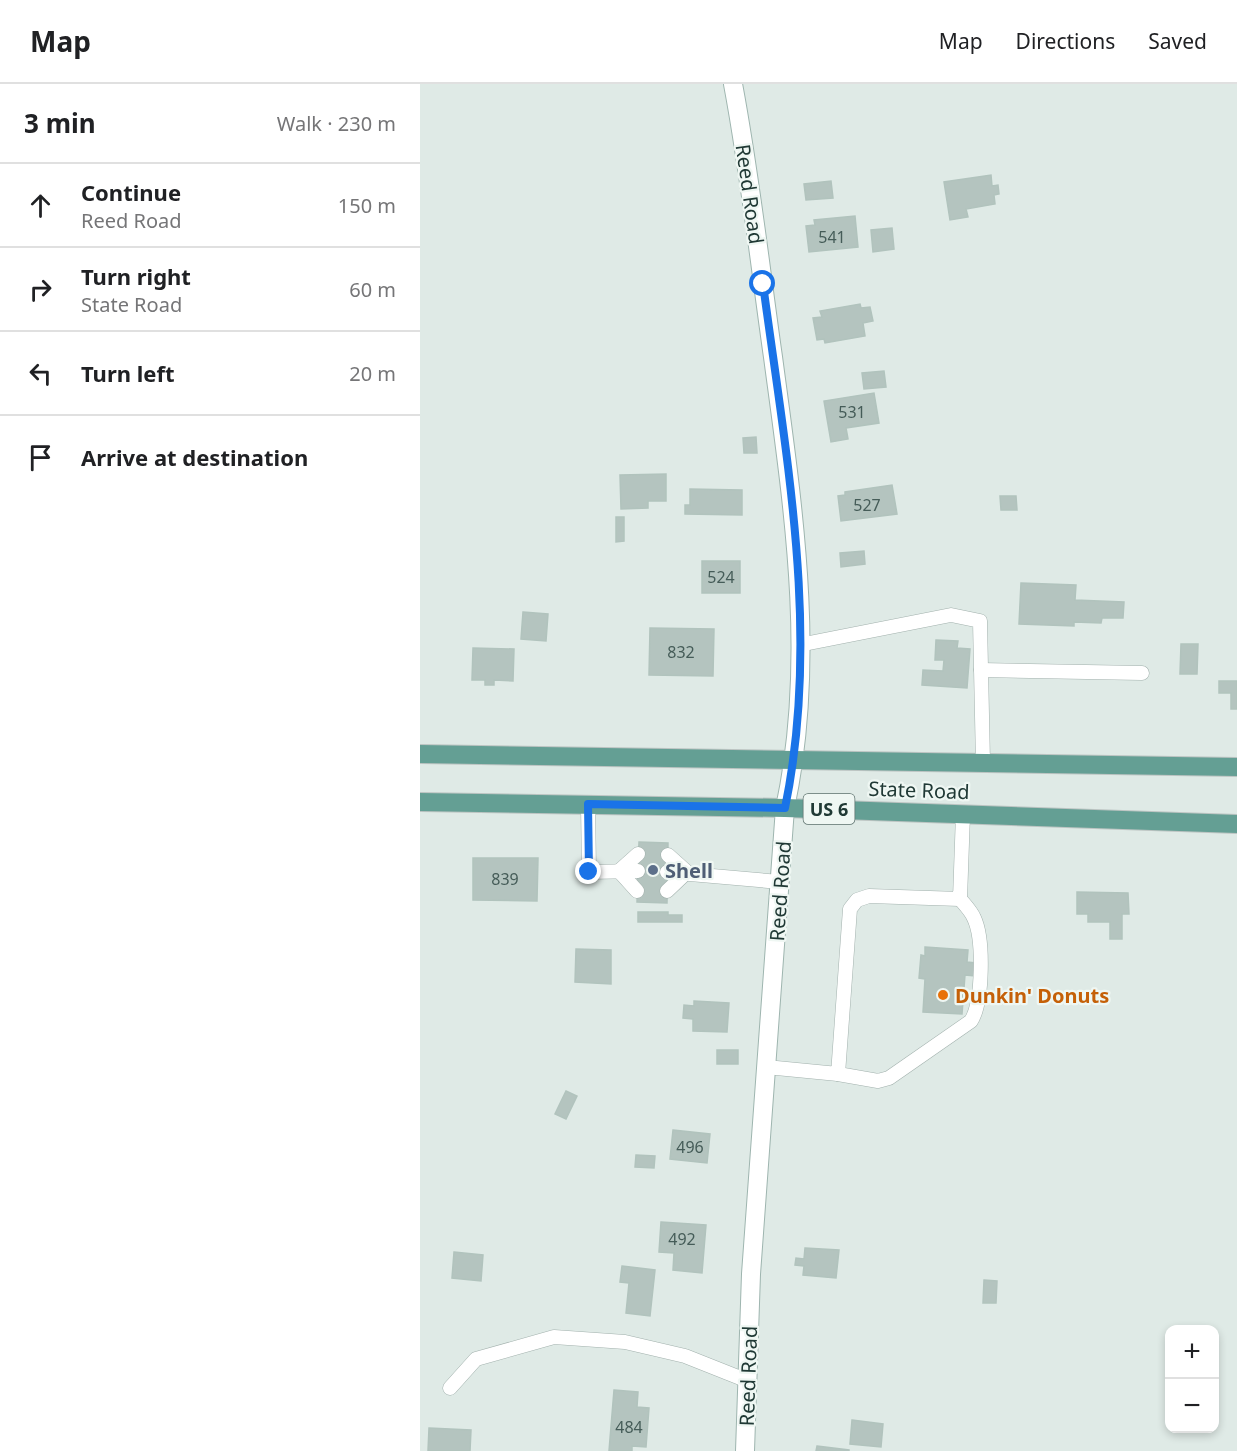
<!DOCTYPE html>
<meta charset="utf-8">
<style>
:root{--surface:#fff;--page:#f6f6f6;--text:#202124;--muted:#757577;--line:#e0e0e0}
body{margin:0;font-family:"Noto Sans",sans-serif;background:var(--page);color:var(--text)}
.controls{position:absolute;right:18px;bottom:18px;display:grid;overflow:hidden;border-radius:12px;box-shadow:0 3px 9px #0003}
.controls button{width:54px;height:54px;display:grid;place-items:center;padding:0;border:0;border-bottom:2px solid var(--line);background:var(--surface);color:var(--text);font:30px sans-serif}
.stop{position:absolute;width:18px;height:18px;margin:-14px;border:4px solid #1a73e8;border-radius:50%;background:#fff}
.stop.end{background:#1a73e8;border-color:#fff;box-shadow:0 2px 6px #0008}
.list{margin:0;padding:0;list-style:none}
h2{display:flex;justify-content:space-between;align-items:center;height:78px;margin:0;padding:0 24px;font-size:26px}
h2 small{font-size:20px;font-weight:400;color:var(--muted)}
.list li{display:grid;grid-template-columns:39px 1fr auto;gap:18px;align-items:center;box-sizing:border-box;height:84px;padding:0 24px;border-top:2px solid var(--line)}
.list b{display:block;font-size:22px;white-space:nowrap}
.list p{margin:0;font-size:20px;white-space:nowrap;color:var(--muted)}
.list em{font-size:20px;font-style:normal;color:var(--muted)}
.icon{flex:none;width:33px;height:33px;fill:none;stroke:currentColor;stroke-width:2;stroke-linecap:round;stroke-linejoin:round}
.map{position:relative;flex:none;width:817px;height:1367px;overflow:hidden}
header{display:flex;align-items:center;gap:36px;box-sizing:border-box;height:84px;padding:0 30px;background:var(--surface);border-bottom:2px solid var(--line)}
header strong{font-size:28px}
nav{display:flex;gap:33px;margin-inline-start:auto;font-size:21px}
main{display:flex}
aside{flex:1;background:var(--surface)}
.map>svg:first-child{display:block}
.building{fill:#b4c4bf;stroke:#b1c3bd;stroke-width:1.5}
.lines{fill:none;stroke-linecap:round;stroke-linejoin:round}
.lane-casing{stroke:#a2b1ad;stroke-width:15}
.secondary-casing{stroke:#9eb5af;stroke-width:20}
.primary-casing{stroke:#bcc4c2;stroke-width:20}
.lane{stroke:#fff;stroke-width:14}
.secondary{stroke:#fff;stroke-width:18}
.primary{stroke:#649f94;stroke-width:18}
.route{stroke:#1a73e8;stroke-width:8}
.service-dot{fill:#5c6f8a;stroke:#eff7f3;stroke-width:2}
.food-dot{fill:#e8710a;stroke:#eff7f3;stroke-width:2}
.labels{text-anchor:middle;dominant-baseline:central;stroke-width:4.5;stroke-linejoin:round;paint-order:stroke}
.number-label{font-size:16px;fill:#455c58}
.shield{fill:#eff7f3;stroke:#5e726e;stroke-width:1.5}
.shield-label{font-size:18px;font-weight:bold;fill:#203935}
.street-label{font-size:20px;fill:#203935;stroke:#eff7f3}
.service-label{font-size:20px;font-weight:bold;fill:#4e5e75;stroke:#eff7f3;text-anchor:start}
.food-label{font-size:20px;font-weight:bold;fill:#c56008;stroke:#eff7f3;text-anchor:start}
</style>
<header>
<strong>Map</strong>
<nav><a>Map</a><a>Directions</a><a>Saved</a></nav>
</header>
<main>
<aside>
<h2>3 min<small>Walk · 230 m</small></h2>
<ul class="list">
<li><svg class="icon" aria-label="ahead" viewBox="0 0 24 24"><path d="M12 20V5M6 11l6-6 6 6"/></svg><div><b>Continue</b><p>Reed Road</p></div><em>150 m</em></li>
<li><svg class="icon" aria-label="right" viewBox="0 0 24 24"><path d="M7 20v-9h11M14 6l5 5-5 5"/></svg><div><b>Turn right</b><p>State Road</p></div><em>60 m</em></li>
<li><svg class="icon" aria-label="left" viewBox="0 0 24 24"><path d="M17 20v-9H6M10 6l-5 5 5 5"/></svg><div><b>Turn left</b></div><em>20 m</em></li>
<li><svg class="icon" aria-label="arrive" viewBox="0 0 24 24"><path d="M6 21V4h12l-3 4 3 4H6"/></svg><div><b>Arrive at destination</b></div></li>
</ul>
</aside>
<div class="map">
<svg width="817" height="1367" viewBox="0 0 817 1367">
<rect width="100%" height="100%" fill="#dfeae6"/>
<g class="building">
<path d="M571 91 572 102 578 101 579 110 574 111 575 120 546 125 548 133 530 136 524 98Z"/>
<path d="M411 97 413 114 386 116 384 100Z"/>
<path d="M435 132 438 163 389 168 386 142 395 141 394 136Z"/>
<path d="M472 144 474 165 453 168 451 146Z"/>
<path d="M440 220 441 224 450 223 453 237 443 239 445 252 405 259 404 255 397 256 393 234 402 233 400 227Z"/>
<path d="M464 287 466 303 444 305 442 289Z"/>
<path d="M454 309 459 339 426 344 428 355 411 358 404 317Z"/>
<path d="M336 353 337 369H324L323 354Z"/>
<path d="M246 390V417H228V424L201 425 200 391Z"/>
<path d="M472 401 477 430 421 437 418 412 425 411V408Z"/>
<path d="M270 405 322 406V431L265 430V421H270Z"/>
<path d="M580 412H596L597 426H581Z"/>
<path d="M196 433H204V457L196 458Z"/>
<path d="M444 467 445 480 421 483 420 469Z"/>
<rect x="282" y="477" width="38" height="32"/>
<path d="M601 499 656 501 655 516 704 518 703 534H682L681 539 654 538V542L599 540Z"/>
<path d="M103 528 128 530 126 557 101 555Z"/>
<path d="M230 544 294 545 293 592 229 591Z"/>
<path d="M516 556 538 557 537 564 550 565 547 604 502 601 503 586 523 587 524 576H515Z"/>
<path d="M761 560H778L777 590H760Z"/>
<path d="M53 564 94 565 93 597 74 596V601H65V596H52Z"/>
<path d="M799 597H817V625H811V609H799Z"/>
<path d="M219 758 248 759 247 819 217 818Z"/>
<path d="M53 774H118L117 817 53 816Z"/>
<path d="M657 808 708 809 709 830H702V855H690V838H668V830H657Z"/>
<path d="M218 828H248V831H262V838H218Z"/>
<path d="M505 863 548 866 547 878 556 879 555 892 545 891 542 930 503 928 505 895 499 894 501 871 505 872Z"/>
<path d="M156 865 191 866V900L155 898Z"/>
<path d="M274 917 309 919 307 948 273 947V935L263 934 264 921 274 922Z"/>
<rect x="297" y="966" width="21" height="14"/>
<path d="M146 1007 157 1012 146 1035 135 1030Z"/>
<path d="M253 1046 290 1050 287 1079 250 1075Z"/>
<path d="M216 1071 235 1072 234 1084 215 1083Z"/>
<path d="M241 1138 286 1141 282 1189 253 1186 254 1169 239 1168Z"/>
<path d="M385 1164 419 1166 416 1194 383 1191 384 1182 375 1181 376 1174 384 1175Z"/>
<path d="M34 1168 63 1171 61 1197 32 1194Z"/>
<path d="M202 1182 235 1186 230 1232 206 1229 209 1199 200 1198Z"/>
<path d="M564 1196 577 1197 576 1219H563Z"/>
<path d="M194 1306 218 1308 217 1323 229 1324 226 1363 212 1362V1367H189Z"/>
<path d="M432 1336 463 1340 461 1363 430 1360Z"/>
<path d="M9 1344 51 1346 50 1367H8Z"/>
<path d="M397 1362 429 1366V1367H396Z"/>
</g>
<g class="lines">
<defs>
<g id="lane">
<path d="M379 561 531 531 560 537 563 679"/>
<path d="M561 586 722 589"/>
<path d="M168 720 169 788 218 787"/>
<path d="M248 771 267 788"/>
<path d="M199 787 217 807"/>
<path d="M199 787 218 770"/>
<path d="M247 788 360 798"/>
<path d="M247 807 267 788"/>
<path d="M346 983 418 990 430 825 437 816 449 812 540 815 543 730"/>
<path d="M418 990 458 997 469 994 551 937C563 918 564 855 554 834 551 827 545 821 540 815"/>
<path d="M30 1304 56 1275 134 1253 205 1258 265 1272 328 1297"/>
</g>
<path id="secondary" d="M313 0C330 90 340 182 353 273 373 423 397 574 365 724L331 1190 325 1367"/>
<g id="primary">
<path d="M0 670 817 683"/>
<path d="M0 718 365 724 817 740"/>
</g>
</defs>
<use href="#lane" class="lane-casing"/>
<use href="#secondary" class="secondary-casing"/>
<use href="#primary" class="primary-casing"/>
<use href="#lane" class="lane"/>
<use href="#secondary" class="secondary"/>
<use href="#primary" class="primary"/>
</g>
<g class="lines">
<path class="route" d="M169 788 168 720 365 724C401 550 366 373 343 200"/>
</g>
<circle class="service-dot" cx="233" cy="786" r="6"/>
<circle class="food-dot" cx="523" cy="911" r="6"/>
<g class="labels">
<g class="number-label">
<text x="412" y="153">541</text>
<text x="432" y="328">531</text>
<text x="447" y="421">527</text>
<text x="301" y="493">524</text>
<text x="261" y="568">832</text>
<text x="85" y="795">839</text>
<text x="270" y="1063">496</text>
<text x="262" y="1155">492</text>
<text x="209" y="1343">484</text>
</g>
<rect class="shield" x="383.5" y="710" width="51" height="30" rx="4.5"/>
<g class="shield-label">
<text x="409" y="725">US 6</text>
</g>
<g class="street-label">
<text transform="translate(330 110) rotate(82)">Reed Road</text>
<text transform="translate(499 706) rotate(2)">State Road</text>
<text transform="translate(360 807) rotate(-86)">Reed Road</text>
<text transform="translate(328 1292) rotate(-88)">Reed Road</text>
</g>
<g class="service-label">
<text x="245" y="786">Shell</text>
</g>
<g class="food-label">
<text x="535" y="911">Dunkin' Donuts</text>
</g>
</g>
</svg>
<div class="controls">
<button>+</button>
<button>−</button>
</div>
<div class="stop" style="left:343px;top:200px"></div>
<div class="stop end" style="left:169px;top:788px"></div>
</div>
</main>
